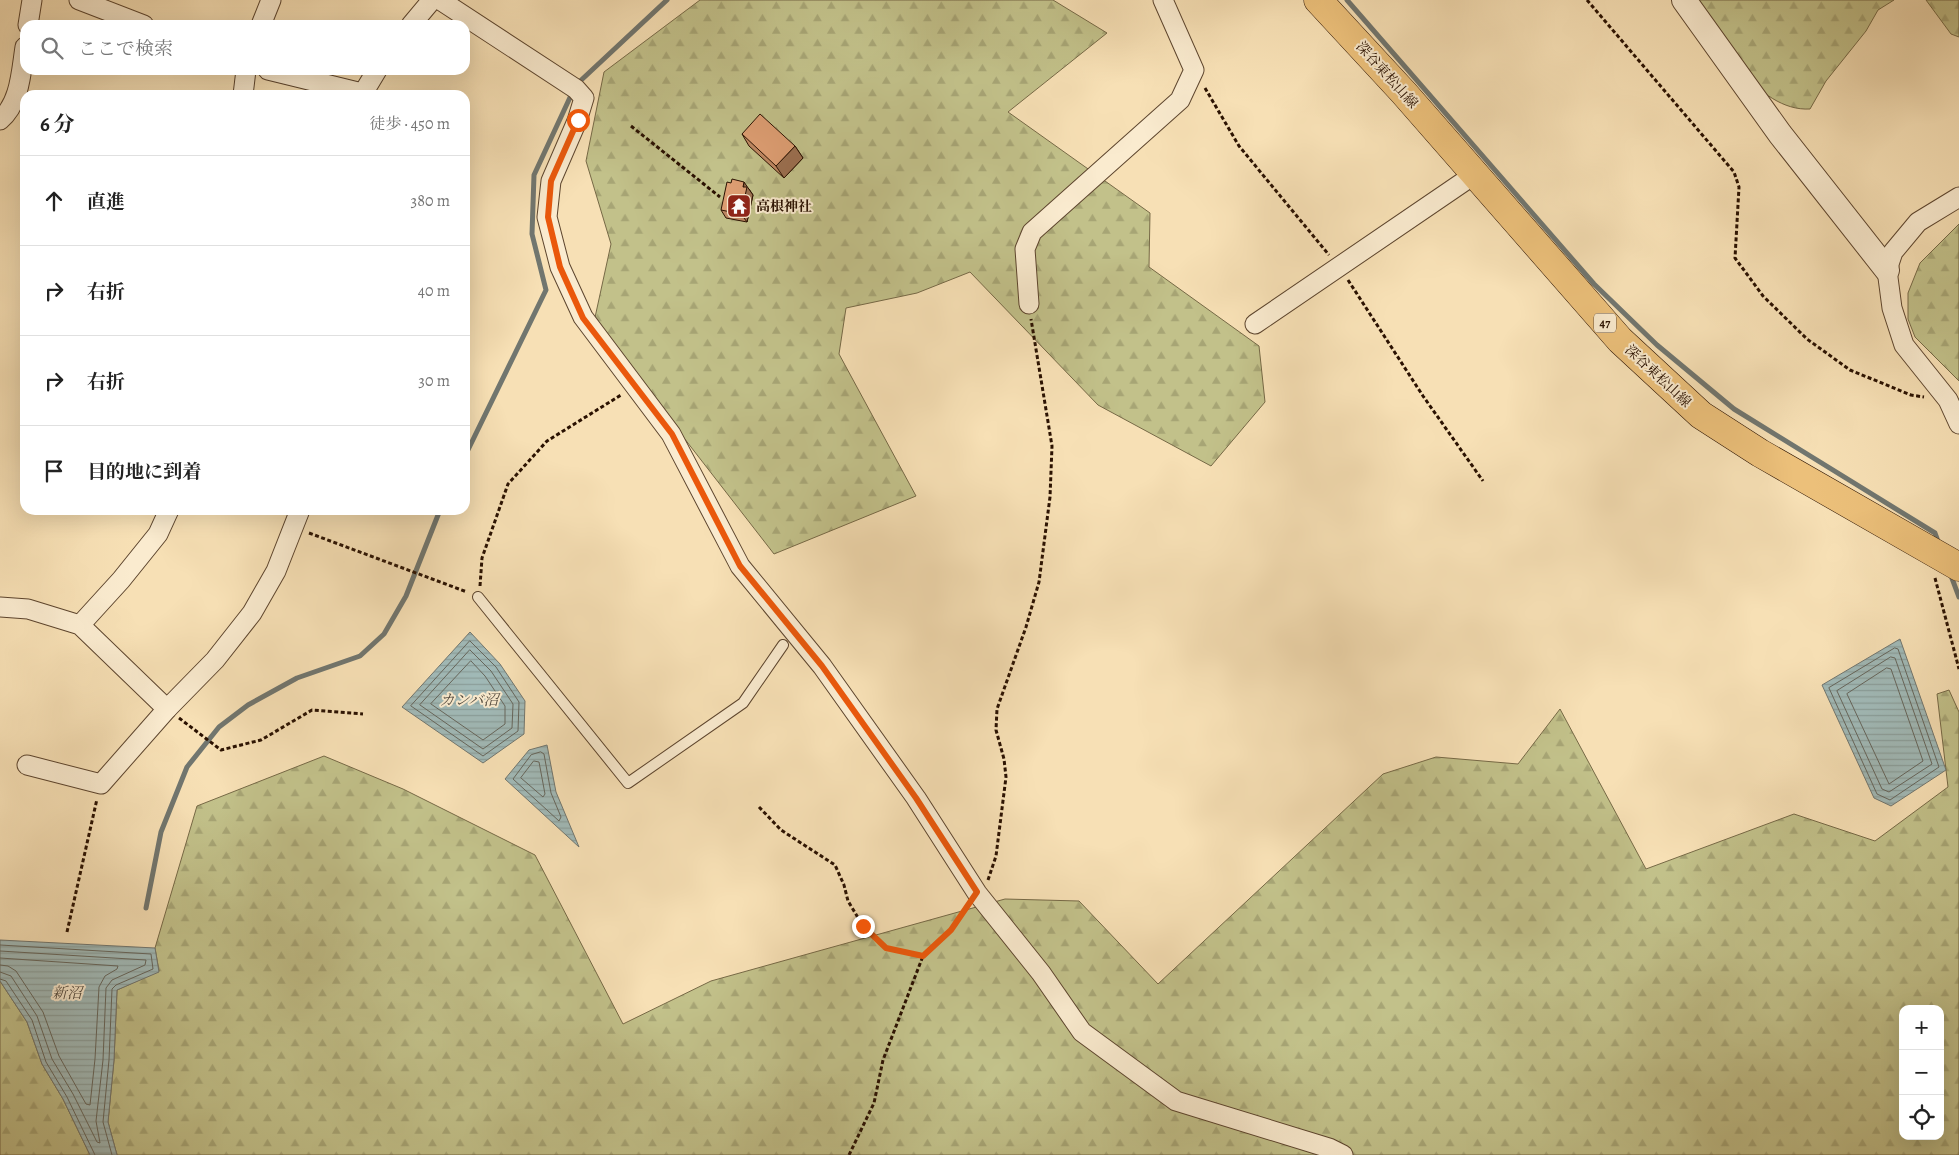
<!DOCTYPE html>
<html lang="ja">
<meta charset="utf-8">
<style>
:root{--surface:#fff;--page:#f2f2f2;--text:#222;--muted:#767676;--line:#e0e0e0}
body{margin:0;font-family:Alegreya,"Noto Serif JP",serif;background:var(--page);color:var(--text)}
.controls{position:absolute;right:15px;bottom:15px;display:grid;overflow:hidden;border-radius:10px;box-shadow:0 5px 20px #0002}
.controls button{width:45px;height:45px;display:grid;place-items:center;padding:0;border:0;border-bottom:1px solid var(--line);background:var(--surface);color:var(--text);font:25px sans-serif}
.stop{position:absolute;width:15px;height:15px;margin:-11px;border:4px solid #ea580c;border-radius:50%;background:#fff}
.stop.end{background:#ea580c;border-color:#fff;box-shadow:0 1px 5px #0008}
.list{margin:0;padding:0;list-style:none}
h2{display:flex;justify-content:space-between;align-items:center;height:65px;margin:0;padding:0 20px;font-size:21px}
h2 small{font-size:16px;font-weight:400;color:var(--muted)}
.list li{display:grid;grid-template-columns:32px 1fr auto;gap:15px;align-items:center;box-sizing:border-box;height:90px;padding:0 20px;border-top:1px solid var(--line)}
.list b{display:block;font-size:19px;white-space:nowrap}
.list em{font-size:16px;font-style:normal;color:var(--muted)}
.icon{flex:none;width:28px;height:28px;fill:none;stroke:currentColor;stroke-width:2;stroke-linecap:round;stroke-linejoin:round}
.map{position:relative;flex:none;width:1959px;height:1155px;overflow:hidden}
.search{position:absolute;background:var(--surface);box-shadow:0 5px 20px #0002;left:20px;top:20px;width:450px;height:55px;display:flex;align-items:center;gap:12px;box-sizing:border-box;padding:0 18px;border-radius:15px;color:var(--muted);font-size:19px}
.panel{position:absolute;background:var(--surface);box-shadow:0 5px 20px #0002;left:20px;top:90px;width:450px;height:425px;border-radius:15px}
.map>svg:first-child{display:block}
.forest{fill:url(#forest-firs);stroke:#766946;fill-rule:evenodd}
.water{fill:url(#water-rules);stroke:#71766f}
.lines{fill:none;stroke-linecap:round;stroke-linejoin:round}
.shore{stroke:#66665c;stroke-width:1}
.stream{stroke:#71766f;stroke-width:5}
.service-casing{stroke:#5d452e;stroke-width:12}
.minor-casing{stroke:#5d452e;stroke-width:21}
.tertiary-casing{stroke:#5d452e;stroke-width:26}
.primary-casing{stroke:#2a1101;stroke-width:29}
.path{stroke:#2a1101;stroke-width:3;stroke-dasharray:4 2.5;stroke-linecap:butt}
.service{stroke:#faebcf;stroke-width:10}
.minor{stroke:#faebcf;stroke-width:19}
.tertiary{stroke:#faebcf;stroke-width:24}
.primary{stroke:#ecc07a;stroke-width:28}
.wall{fill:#bf8863;stroke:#2a1101}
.shaded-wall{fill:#9b6f50;stroke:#2a1101}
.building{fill:#de9e73;stroke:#2a1101}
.route{stroke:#ea580c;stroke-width:6}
.labels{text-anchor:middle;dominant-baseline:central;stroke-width:4;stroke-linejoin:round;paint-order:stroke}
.shield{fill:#faebcf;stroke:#68523f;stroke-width:1}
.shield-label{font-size:12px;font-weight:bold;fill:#2a1101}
.street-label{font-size:14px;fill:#2a1101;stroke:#faebcf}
.poi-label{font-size:14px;font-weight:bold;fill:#2a1101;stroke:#faebcf;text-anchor:start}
.water-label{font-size:15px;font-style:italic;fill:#544c41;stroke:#faebcf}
</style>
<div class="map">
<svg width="1959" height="1155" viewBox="0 0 1959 1155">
<defs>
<pattern id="forest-firs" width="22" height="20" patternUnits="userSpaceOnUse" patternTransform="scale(1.25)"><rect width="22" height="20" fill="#c2c18a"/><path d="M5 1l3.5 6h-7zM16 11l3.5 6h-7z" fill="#a7a575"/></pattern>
<pattern id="water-rules" width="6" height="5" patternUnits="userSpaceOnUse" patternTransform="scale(1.25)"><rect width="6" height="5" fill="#a1bab8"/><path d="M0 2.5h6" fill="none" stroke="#8b9f9c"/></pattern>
</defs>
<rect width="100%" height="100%" fill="#f7e0b5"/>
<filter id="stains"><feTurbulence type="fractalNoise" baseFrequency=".004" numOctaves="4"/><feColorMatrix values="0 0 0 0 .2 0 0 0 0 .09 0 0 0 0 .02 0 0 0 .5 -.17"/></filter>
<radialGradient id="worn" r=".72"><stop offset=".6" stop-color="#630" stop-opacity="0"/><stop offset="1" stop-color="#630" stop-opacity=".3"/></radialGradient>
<g class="forest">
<path d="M700 0H1053L1107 33 1008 112 1150 213 1149 267 1259 346 1265 402 1211 466 1098 405 970 272 917 293 846 308 839 354 916 496 774 554 594 322 611 244 586 161 604 72Z"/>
<path d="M1690 0H1894L1878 10 1866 31 1826 81 1810 109C1757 112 1717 38 1690 0Z"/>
<path d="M1926 0H1959V37L1951 34Z"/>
<path d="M1959 224V381L1915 337 1908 319V293L1920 263Z"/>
<path d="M1949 690 1959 712V1155H117L108 1122 114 1060 117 990 159 971 155 948 197 806 324 756 403 789 535 855 623 1024 711 981 1005 899 1079 901 1158 984 1383 774 1436 757 1518 764 1560 709 1646 869 1794 814 1875 841 1948 787 1937 694ZM1903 1009H1940V1136H1903Z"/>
<path d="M0 981 27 1022 42 1064 63 1099 90 1155H0Z"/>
</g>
<g class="water">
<path d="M470 632 500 664 525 701 524 734 483 763 402 707Z"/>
<path d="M1900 639 1946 770 1891 806 1874 798 1822 685Z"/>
<path d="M547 745 556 792 579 847 505 779 529 750Z"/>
<path d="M0 940 155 948 159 972 117 990 114 1060 108 1122 117 1155H90L63 1099 42 1064 27 1022 0 981Z"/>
</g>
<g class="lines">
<g class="shore">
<path d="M470 641 496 667 519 702 518 731 483 756 411 706Z"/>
<path d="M1895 648 1898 649 1939 767 1890 800 1877 794 1829 688Z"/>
<path d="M470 650 491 671 513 704 512 728 483 749 420 705Z"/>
<path d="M1891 657 1895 658 1932 764 1889 792 1882 789 1837 691Z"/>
<path d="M471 661 485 676 505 706V724L483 740 431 704Z"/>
<path d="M1887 668 1891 669 1923 761 1889 784 1847 694Z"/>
<path d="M541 752 544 754 551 793 561 817 559 821 513 779 531 755Z"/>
<path d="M534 761 539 762 545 794 543 797 521 778Z"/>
<path d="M0 945 151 954 153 969 116 985 112 989 109 1060 103 1122 112 1155"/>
<path d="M0 951 146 960 145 965 112 980 106 988 103 1060 96 1121 100 1143 97 1142 73 1094 52 1059 37 1016 11 976 0 972"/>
<path d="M0 958 118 966 117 969 105 976 99 987 95 1059 90 1105 86 1104 59 1056 43 1012 16 971 8 966 0 965"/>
<path d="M0 979 6 981 32 1020 46 1062 67 1097 95 1155"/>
</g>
<g class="stream">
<path d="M1347 0 1594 284 1657 345 1734 409 1935 533 1939 544"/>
<path d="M577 84 667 0"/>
<path d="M465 456 546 290 532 234 534 175 573 91"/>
<path d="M1950 573 1959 597"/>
<path d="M146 908 161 832 187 767 219 727 248 705 297 678 360 656 384 634 406 596 440 510"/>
</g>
<defs>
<path id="service" d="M478 597 628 783 743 703 783 645"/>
<g id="minor">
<path d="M79 0 144 25"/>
<path d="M440 0 576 89 584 98 577 121 551 181 547 217 560 267 583 317 671 434 740 566 822 666 916 798 977 893 1041 973 1082 1032 1176 1101 1329 1148 1343 1155"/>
<path d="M28 25 32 0"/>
<path d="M261 25 271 0"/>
<path d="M411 25 432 0"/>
<path d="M268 70 362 93"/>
<path d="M243 95 246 70"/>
<path d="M362 95 377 70"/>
<path d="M0 120C20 103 21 73 25 47"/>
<path d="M1959 197 1918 222 1893 252 1887 270 1892 308 1904 345 1948 400 1959 424"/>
<path d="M1029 304 1025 249 1032 232 1180 100 1194 70 1163 0"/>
<path d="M1255 324 1475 174"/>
<path d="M0 607 28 609 80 625 167 709"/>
<path d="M80 625 121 580 158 534 169 510"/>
<path d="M27 765 101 784 167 709 215 660 252 613 276 571 300 510"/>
</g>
<path id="tertiary" d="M1684 0 1780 134 1887 270"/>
<path id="primary" d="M1318 0 1404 93 1620 340 1701 415 1760 453 1959 567"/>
</defs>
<use href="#service" class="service-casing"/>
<use href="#minor" class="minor-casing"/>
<use href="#tertiary" class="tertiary-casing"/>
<use href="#primary" class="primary-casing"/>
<g class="path">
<path d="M1587 0 1734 172 1739 187 1735 258 1763 296 1807 339 1850 370 1911 395 1924 397"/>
<path d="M1205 88 1239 146 1329 255"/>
<path d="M631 126 720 197"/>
<path d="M1348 280 1423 396 1483 481"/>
<path d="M309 533 467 592"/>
<path d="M1935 578 1959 669"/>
<path d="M480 586 482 558 508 484 547 441 621 395"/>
<path d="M179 718 221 750 261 740 312 710 363 714"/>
<path d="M759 807 781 830 835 865 844 885 848 901 863 926 886 948 923 956"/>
<path d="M988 880 996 856 1006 777 1004 759 996 730 997 709 1026 627 1039 582 1050 497 1052 446 1031 319"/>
<path d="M67 932 97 799"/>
<path d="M849 1155 874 1103 883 1060 923 956 951 930 967 907"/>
</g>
<use href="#service" class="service"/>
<use href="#minor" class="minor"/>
<use href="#tertiary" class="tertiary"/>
<use href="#primary" class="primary"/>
</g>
<g class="wall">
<path d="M742 134 795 146 803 158 784 178 749 146Z"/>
<path d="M749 189 753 195 747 222 726 218 721 210Z"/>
</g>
<g class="shaded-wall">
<path d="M795 146 803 158 784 178 776 166Z"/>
<path d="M744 182 753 195 747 222 741 214Z"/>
</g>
<g class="building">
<path d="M760 114 795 146 776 166 742 134Z"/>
<path d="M732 179 744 182 743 187H747L741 214 721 210 727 182 731 183Z"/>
</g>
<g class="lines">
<path class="route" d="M578 120 551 181 548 217 560 267 583 318 672 434 740 566 822 666 916 798 977 892 951 930 923 956 886 948 863 926"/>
</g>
<defs>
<symbol id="temple-square" viewBox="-11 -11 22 22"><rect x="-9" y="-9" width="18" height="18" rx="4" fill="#8f2418" stroke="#faebcf"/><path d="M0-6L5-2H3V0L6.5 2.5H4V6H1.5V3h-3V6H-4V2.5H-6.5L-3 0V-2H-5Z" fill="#fff"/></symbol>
</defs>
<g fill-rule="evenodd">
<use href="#temple-square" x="725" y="192" width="28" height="28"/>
</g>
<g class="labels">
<rect class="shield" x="1594" y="313.5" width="22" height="19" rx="4"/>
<g class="shield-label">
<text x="1605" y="323">47</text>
</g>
<g class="street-label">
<text transform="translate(1387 75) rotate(48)">深谷東松山線</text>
<text transform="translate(1658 376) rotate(43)">深谷東松山線</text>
</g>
<g class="poi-label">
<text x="756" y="206">高根神社</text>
</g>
<g class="water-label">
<text x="469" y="700">カンバ沼</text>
<text x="67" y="993">新沼</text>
</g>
</g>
<rect width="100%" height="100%" filter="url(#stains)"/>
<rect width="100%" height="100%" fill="url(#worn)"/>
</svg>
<div class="controls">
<button>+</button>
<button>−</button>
<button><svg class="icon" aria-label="locate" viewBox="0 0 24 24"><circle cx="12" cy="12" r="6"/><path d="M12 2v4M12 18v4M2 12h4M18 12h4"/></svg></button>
</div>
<div class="stop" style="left:578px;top:120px"></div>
<div class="stop end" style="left:863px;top:926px"></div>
<div class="search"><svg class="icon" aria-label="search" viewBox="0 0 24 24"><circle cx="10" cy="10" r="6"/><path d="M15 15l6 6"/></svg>ここで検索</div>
<section class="panel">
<h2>6 分<small>徒歩 · 450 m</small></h2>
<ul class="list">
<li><svg class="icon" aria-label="ahead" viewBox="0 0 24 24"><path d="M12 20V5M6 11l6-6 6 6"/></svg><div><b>直進</b></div><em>380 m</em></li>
<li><svg class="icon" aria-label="right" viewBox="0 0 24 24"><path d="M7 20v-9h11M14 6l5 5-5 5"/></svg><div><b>右折</b></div><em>40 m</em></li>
<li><svg class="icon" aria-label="right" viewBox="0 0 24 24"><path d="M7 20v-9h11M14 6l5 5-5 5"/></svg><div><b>右折</b></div><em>30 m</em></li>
<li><svg class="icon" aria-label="arrive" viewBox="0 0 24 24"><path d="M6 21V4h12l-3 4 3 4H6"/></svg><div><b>目的地に到着</b></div></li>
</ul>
</section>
</div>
